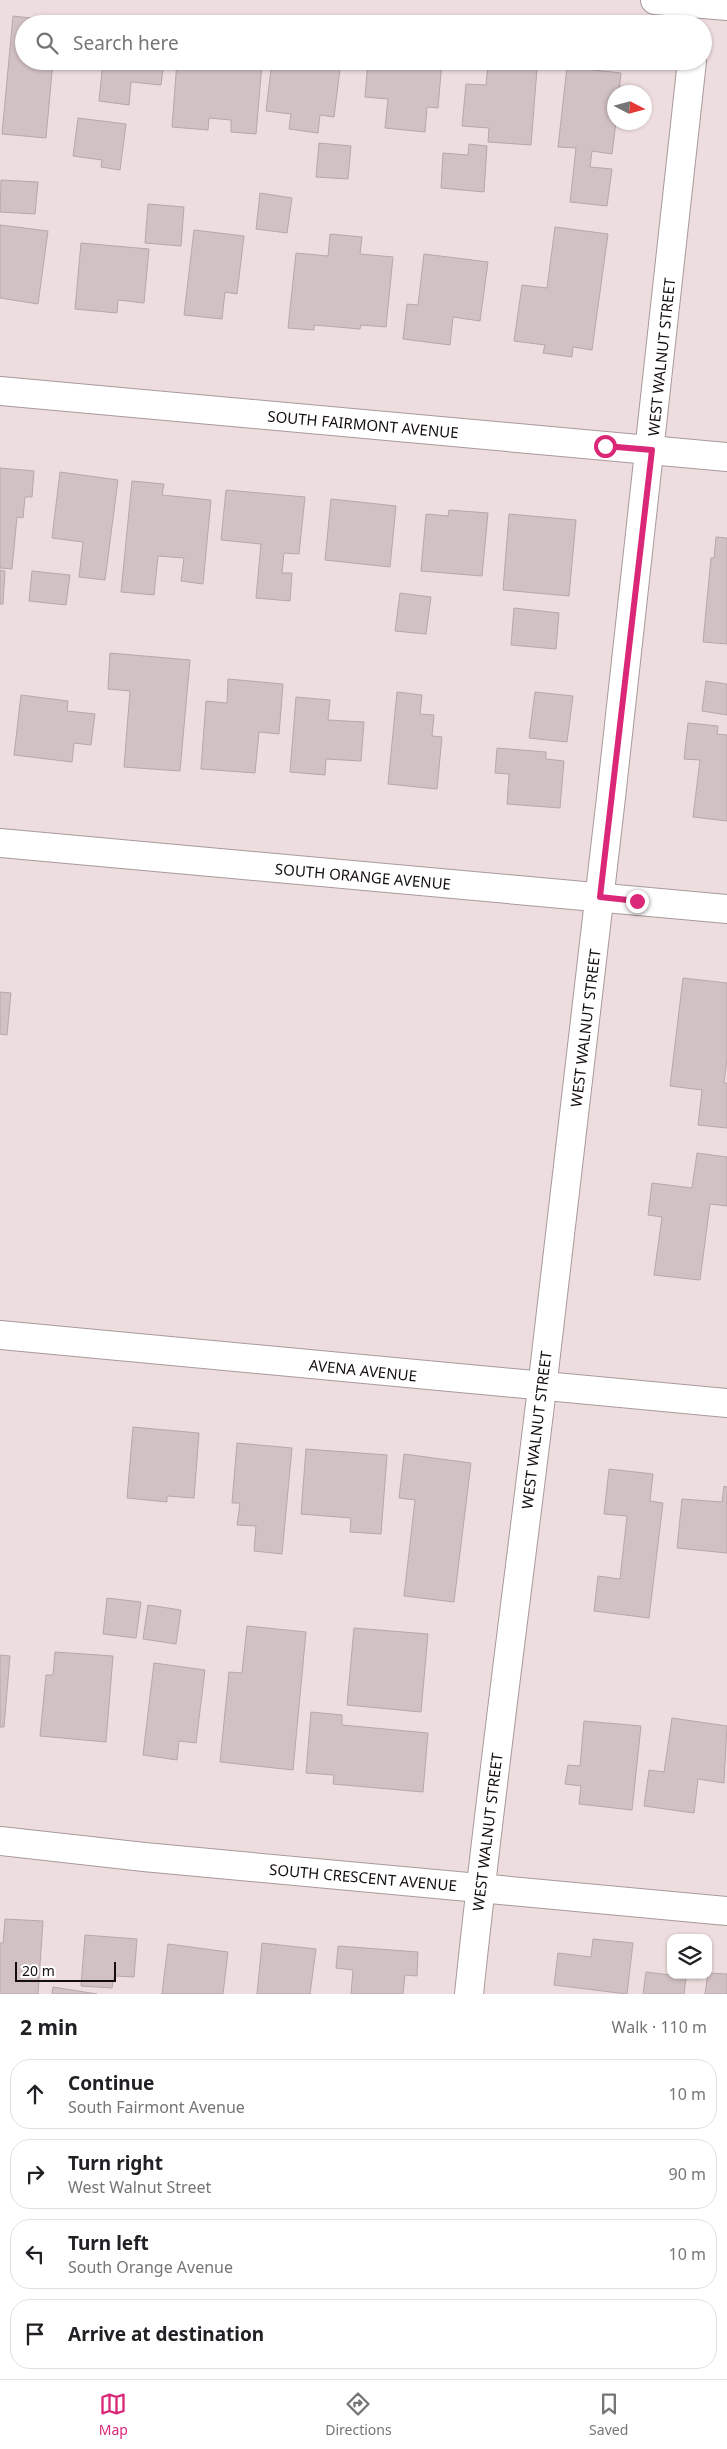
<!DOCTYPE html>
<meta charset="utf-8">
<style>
:root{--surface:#fff;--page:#f6f6f6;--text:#202124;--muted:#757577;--line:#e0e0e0;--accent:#db2777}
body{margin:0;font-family:"Noto Sans",sans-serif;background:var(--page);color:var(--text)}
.controls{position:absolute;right:15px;bottom:15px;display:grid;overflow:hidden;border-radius:10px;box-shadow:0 1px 4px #0004}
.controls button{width:45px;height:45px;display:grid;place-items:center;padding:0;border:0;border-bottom:1px solid var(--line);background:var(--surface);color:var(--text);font:25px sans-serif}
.compass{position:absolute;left:607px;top:85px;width:45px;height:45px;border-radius:50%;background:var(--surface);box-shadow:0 1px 4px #0004;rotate:96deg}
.scale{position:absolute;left:15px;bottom:12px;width:101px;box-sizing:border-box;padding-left:5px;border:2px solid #140e0f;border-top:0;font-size:14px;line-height:18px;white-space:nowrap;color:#140e0f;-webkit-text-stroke:4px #fff;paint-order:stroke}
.stop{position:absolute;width:15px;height:15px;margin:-11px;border:4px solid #db2777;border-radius:50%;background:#fff}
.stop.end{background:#db2777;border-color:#fff;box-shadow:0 1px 5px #0008}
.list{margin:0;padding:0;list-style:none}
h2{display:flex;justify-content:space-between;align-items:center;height:65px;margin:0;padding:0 20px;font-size:21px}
h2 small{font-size:16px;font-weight:400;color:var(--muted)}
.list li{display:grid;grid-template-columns:32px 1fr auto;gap:15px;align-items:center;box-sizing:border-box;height:70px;margin:0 10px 10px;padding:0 10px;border:1px solid var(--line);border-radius:20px}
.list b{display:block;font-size:19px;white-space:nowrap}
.list p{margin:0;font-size:16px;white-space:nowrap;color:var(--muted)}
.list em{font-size:16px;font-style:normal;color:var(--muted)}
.icon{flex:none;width:28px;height:28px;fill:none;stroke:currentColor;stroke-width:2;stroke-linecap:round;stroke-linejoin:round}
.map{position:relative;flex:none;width:727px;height:1994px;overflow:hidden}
.search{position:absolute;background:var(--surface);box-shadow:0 1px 4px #0004;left:15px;right:15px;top:15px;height:55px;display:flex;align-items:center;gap:12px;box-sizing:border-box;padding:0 18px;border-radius:28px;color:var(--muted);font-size:19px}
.sheet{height:385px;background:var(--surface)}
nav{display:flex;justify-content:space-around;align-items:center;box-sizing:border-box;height:70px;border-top:1px solid var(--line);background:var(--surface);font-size:14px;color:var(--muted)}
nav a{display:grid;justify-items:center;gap:2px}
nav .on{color:var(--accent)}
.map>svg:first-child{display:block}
.building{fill:#d2c1c3;stroke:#b7a7a9}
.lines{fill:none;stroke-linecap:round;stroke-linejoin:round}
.minor-casing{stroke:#a8999a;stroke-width:30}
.minor{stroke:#fff;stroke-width:28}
.route{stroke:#db2777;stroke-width:6}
.labels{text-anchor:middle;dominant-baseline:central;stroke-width:4;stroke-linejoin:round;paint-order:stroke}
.street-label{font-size:15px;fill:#140e0f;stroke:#fff}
</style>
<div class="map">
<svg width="727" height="1994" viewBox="0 0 727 1994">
<rect width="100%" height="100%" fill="#eeddde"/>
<g class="building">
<path d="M13 16 56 21V24H24V61H53L46 138 2 134Z"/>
<path d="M103 61H164L161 85 131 82 129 105 99 101Z"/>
<path d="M177 61 262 64 256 134 231 132V120L209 118 208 130 172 127Z"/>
<path d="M272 61H341L334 117 320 115 318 133 289 129 291 114 266 111Z"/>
<path d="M368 61H442L438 108 427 107 425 132 385 128 388 99 365 97Z"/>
<path d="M488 65 537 69 531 145 488 142 489 128 462 126 466 84 486 85Z"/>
<path d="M567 67 621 73 619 92H614L616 122 612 154 592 151 590 167 612 169 607 206 570 202 576 148 558 147Z"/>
<path d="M78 118 126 124 120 170 101 167 102 160 73 156Z"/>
<path d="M319 143 351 146 348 179 316 177Z"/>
<path d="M469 144 487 146 484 192 441 188 443 153 468 155Z"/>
<path d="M1 180 38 182 35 214 0 212Z"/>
<path d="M260 193 292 198 287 233 256 229Z"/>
<path d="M148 204 184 207 181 246 145 243Z"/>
<path d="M0 225 48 231 38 304 0 298Z"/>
<path d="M555 227 608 234 592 350 573 347 572 357 543 353 545 345 514 341 522 285 547 288Z"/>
<path d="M194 230 244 236 237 294 225 292 222 319 184 315Z"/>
<path d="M330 234 362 237 360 254 393 257 386 327 361 325 360 329 314 325V330L288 328 296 253 328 256Z"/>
<path d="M81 243 149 249 144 303 118 300 117 313 75 309Z"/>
<path d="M424 254 488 262 480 321 453 317 450 345 403 339 407 304 418 305Z"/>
<path d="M0 468 34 471 32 497H25L23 518 17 517 12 569 0 568Z"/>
<path d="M60 472 118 480 105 580 79 577 83 542 52 538Z"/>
<path d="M132 481 164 484 162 495 211 500 203 584 181 581 184 558 158 556 154 595 121 592Z"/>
<path d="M226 490 305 497 299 554 284 553 282 573H292L290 601 256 598 261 544 221 540Z"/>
<path d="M331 499 396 506 390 567 325 560Z"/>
<path d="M449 510 488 513 482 576 421 571 426 514 448 516Z"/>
<path d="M509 514 576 520 569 596 503 590Z"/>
<path d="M716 537 727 538V644L703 642 711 558H714Z"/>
<path d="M0 570 5 571 3 604H0Z"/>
<path d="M32 571 70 575 66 605 29 601Z"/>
<path d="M400 593 431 597 426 634 395 631Z"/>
<path d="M514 608 559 613 556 649 511 645Z"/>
<path d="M110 653 190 660 180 771 124 767 130 691 108 689Z"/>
<path d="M228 679 283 684 279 734 259 732 255 773 201 769 206 701 227 703Z"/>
<path d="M706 681 727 684V715L702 711Z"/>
<path d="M397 692 422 695 420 714 434 715 432 736 442 737 437 789 388 784Z"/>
<path d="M535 692 573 696 567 742 529 738Z"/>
<path d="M21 695 68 701 67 711 95 714 91 745 74 743 72 762 14 755Z"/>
<path d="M296 697 330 700 328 720 364 722 361 761 326 759 325 775 290 772Z"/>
<path d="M688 723 718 726 717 734 727 735V821L693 817 700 760 684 759Z"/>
<path d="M497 748 546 752V759L564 761 560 808 507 804 509 774 495 773Z"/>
<path d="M683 978 727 983V1059L724 1083H727V1128L698 1125 702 1090 670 1086Z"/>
<path d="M0 992 11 993 7 1035 0 1034Z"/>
<path d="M697 1153 727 1157V1206L710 1204 700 1280 654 1275 662 1217 648 1215 652 1183 692 1188Z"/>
<path d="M133 1427 199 1433 194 1498 167 1496V1502L127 1498Z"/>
<path d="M237 1443 292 1448 282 1554 254 1551 256 1526 237 1525 240 1503H232Z"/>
<path d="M306 1449 387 1455 381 1534 350 1532 351 1518 301 1514Z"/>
<path d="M404 1454 471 1463 454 1602 404 1596 415 1500 399 1498Z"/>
<path d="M609 1469 653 1474 650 1501 663 1503 649 1618 594 1611 598 1576 620 1579 627 1516 604 1514Z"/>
<path d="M724 1486 727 1487V1553L677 1548 682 1499 722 1502Z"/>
<path d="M107 1598 141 1602 136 1638 103 1634Z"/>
<path d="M148 1605 181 1610 176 1644 143 1639Z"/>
<path d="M247 1626 306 1632 293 1770 220 1762 229 1672 242 1673Z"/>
<path d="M354 1628 428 1634 421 1712 347 1705Z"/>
<path d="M55 1652 113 1656 106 1742 40 1736 46 1675H53Z"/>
<path d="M0 1655 10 1656 4 1727H0Z"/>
<path d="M154 1663 205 1670 196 1743 179 1741 177 1760 143 1755Z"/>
<path d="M311 1712 342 1715V1725L428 1733 423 1792 333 1784 334 1775 306 1773Z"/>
<path d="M672 1718 727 1726 724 1783 698 1779 694 1813 644 1806 649 1770 664 1772Z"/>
<path d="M584 1721 641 1726 632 1810 579 1804 581 1786 565 1784 568 1765 580 1766Z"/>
<path d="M5 1919 43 1921 38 1994H0V1943H3Z"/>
<path d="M85 1935 137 1939 134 1977 114 1976 112 1988 81 1986Z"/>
<path d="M593 1939 633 1943 627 1994 554 1985 558 1953 591 1957Z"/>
<path d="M262 1943 316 1949 310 1994H257Z"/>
<path d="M168 1944 228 1952 223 1994H162Z"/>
<path d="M338 1946 418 1952 417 1976 405 1975 403 1994H351L353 1970 336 1968Z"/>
<path d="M646 1972 686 1977 684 1994H643Z"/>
<path d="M708 1973 727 1974V1994H705Z"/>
<path d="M53 1987 97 1994H52Z"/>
</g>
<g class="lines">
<defs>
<g id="minor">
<path d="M655 0 727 6"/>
<path d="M0 391 727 457"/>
<path d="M0 843 727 909"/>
<path d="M0 1335 727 1403"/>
<path d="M0 1841 144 1857 727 1911"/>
<path d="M469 1994C491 1783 520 1573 545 1363 596 929 647 496 692 61"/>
</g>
</defs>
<use href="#minor" class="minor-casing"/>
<use href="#minor" class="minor"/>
</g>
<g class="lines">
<path class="route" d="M605 446 652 450 600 897 637 901"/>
</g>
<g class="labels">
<g class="street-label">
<text transform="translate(661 357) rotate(-84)">WEST WALNUT STREET</text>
<text transform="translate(363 424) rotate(5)">SOUTH FAIRMONT AVENUE</text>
<text transform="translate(363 876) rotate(5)">SOUTH ORANGE AVENUE</text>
<text transform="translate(585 1028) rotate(-83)">WEST WALNUT STREET</text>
<text transform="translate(363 1370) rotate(6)">AVENA AVENUE</text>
<text transform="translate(536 1430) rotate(-83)">WEST WALNUT STREET</text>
<text transform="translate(487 1832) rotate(-83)">WEST WALNUT STREET</text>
<text transform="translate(363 1877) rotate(5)">SOUTH CRESCENT AVENUE</text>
</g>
</g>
</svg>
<div class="controls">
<button><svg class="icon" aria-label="layers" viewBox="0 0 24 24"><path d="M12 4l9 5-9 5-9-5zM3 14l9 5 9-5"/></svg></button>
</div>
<svg class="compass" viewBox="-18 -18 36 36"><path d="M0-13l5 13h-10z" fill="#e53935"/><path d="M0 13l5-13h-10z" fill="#757577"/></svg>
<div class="scale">20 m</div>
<div class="stop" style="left:605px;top:446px"></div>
<div class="stop end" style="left:637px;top:901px"></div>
<div class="search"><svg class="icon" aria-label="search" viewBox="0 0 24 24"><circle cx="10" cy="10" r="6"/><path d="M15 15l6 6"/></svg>Search here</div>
</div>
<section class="sheet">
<h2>2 min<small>Walk · 110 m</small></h2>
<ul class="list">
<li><svg class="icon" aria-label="ahead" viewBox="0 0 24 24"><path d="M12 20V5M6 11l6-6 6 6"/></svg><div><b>Continue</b><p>South Fairmont Avenue</p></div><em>10 m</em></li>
<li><svg class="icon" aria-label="right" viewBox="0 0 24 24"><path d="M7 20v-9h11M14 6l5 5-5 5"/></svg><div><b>Turn right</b><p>West Walnut Street</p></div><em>90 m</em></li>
<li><svg class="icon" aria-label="left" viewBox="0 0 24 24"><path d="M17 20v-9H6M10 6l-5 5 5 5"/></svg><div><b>Turn left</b><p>South Orange Avenue</p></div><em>10 m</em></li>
<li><svg class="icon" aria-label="arrive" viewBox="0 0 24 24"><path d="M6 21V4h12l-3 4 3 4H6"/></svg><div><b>Arrive at destination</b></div></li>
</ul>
</section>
<nav>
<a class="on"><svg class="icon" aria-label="map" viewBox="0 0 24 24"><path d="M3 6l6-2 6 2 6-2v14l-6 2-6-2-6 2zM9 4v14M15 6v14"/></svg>Map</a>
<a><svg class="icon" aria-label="directions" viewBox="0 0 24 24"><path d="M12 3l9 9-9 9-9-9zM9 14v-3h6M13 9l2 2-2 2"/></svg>Directions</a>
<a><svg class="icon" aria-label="saved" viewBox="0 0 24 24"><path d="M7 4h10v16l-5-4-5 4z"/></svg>Saved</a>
</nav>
